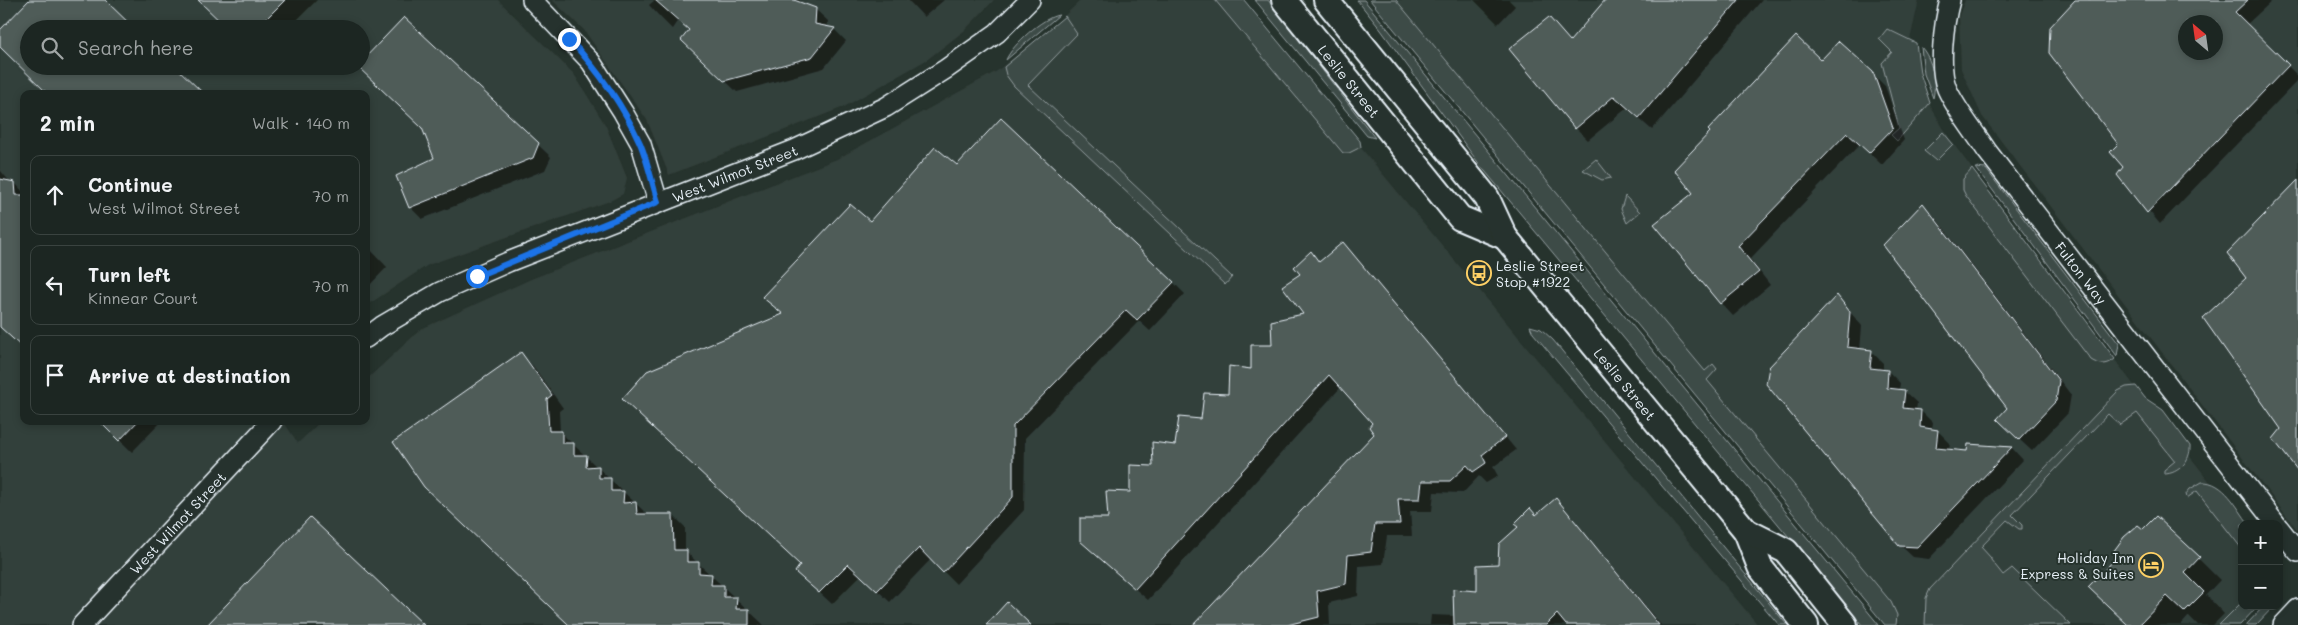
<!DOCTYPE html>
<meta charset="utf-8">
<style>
:root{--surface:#1c2622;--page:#252e2a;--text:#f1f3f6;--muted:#a0a5a5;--line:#3a4340}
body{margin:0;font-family:Mali,sans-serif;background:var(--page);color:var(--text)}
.controls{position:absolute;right:15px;bottom:15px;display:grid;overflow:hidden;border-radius:10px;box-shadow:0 2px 8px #0003}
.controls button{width:45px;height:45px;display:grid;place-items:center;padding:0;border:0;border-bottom:1px solid var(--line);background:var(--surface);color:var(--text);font:25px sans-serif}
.compass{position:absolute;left:2178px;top:15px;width:45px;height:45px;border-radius:50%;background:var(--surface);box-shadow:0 2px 8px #0003;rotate:331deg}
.stop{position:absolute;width:15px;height:15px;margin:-11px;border:4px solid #1a73e8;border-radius:50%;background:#fff}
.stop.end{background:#1a73e8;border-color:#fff;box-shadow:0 1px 5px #0008}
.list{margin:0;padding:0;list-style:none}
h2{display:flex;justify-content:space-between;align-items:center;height:65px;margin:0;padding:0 20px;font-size:21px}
h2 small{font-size:16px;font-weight:400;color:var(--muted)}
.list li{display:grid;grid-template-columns:32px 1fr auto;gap:15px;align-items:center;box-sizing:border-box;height:80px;margin:0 10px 10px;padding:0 10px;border:1px solid var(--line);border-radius:10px}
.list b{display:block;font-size:19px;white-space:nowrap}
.list p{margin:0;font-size:16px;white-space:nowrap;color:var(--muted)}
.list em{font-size:16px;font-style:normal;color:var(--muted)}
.icon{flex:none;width:28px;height:28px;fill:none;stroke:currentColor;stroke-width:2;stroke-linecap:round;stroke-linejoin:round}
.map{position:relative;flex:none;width:2298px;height:625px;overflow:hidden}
.search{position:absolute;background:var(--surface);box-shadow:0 2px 8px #0003;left:20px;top:20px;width:350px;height:55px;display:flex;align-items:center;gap:12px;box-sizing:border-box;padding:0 18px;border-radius:28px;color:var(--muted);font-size:19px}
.panel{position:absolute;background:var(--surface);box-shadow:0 2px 8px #0003;left:20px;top:90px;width:350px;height:335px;border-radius:10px}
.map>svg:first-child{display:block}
.built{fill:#333f3a;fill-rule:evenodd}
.green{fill:#3e4b47;stroke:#939ea0}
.shadow{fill:#0007;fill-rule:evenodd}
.building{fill:#505c59;stroke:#e8f1f8;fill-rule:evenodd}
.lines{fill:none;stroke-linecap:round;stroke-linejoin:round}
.minor-casing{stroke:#e8f1f8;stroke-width:22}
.major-casing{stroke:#e8f1f8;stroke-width:28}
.minor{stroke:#26332d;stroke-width:19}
.major{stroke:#26332d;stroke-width:24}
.route{stroke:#1a73e8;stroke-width:6}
.labels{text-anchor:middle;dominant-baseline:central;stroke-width:4;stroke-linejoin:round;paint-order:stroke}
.street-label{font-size:14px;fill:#e8f1f8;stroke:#26332d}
.poi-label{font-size:14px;fill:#e8f1f8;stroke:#26332d;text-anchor:start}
</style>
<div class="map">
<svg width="2298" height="625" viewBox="0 0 2298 625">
<rect width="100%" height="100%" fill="#26332d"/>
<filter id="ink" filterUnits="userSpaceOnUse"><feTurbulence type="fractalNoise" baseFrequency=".02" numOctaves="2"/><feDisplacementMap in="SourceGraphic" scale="10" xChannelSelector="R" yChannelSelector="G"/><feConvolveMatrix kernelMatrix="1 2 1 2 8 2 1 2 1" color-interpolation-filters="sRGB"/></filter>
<g filter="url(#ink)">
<g class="built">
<path d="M0 0H498L574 74 606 126 627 178 623 194 610 201 428 265 366 306V94H24V421H283L298 443 321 421H366V380L421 329 531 279 837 159 997 71 1060 20 1081 0H1238L1758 625H0ZM29 29H361V66H29Z"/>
<path d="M552 0H994L964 31 928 59 844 107 669 175 647 120 584 30Z"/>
<path d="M1388 0H1919L1905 62 1949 138 2133 384 2243 524 2242 603 2221 625H1899L1707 387Z"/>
<path d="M1965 0H2298V531L1982 116 1961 69 1959 15ZM2186 22H2216V52H2186Z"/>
</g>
<g class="green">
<path d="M1215 0H1244L1360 141 1361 147 1349 153H1343Z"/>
<path d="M1255 0H1268L1375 138 1367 136Z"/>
<path d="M1357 0H1364L1879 625H1862L1480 165 1381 30Z"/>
<path d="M1370 0H1396L1705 371 1713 364 1717 369 1707 380 1891 602 1897 615 1896 625H1885Z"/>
<path d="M1059 15 1006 60C1012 45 1043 17 1059 15Z"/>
<path d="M1065 16 1077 34 1028 85 1232 277 1225 285 1014 86 1006 75 1004 67Z"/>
<path d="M1887 29 1916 43 1920 73 1930 103 1897 141 1891 135 1899 128 1882 63 1892 52 1879 39Z"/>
<path d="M1921 47C1932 59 1937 82 1933 98L1924 74Z"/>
<path d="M1943 132 1953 144 1936 161 1924 151Z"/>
<path d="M1596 159 1611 178 1602 180 1583 170Z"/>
<path d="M1976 168 1986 169 2119 344 2117 356Z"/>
<path d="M1972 169 2115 359C2107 366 2099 365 2091 360L1966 196 1963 190V179Z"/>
<path d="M1625 196 1640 212 1627 223 1621 209Z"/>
<path d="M1530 326 1541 329 1553 340 1787 625H1779L1533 333Z"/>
<path d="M2136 386 2145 398 2163 410 2190 446C2191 460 2179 474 2164 474V470L2175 461 2137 413 2120 425 2108 414 2012 515 2022 525V529H2019L2007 520 1981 547 1991 558V560L2003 575 2012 568 2071 625H1925L1926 598 1930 589 2118 391 2126 387Z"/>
<path d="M2202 482C2224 481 2237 508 2249 524H2242V549L2197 491 2187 498 2186 494 2190 489Z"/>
<path d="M2242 602V606H2258L2240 625H2219Z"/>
<path d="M2264 606H2274L2256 625H2246Z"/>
</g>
<g class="shadow">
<path d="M199 0H317L288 29H229Z"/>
<path d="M655 0H800V3L815 9 828 21 827 28 834 29 846 41 824 68 737 92 683 40 690 30 678 20 672 29 660 17 649 5Z"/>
<path d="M908 0H944L924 17Z"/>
<path d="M1474 0H1509L1515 6 1498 24Z"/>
<path d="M1606 0H1762L1652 130 1627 108 1588 140 1576 128 1549 18 1571 42Z"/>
<path d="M2076 0H2273L2246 25 2298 76V80L2160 224 2119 175 2125 167 2120 144ZM2186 22H2216V52H2186Z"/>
<path d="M405 19 551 157 545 170 422 219 410 207 435 159 424 128 361 66Z"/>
<path d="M1821 61 1872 73 1885 86 1904 140 1882 165 1860 144 1750 259 1770 285 1733 316 1721 303 1694 193Z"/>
<path d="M957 166 1173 282 1185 294 1150 331 1139 321 1025 438 1024 510 956 584 931 559 890 602 861 575 832 604 797 572 802 565 783 315 764 296Z"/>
<path d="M0 170 10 182 15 183 24 193V348L0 326Z"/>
<path d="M1923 205 1935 217 2071 395 2068 413 2032 451 2010 431 2009 408Z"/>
<path d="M366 245 387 267 366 289Z"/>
<path d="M1311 253 1320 262 1355 256 1516 450 1493 467 1498 476 1486 483 1479 476 1463 493 1434 492 1432 511H1410L1412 536H1387L1383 564 1359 566 1358 596 1329 603 1330 625H1195L1376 434 1373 423 1341 387 1148 600 1094 553 1109 519 1131 493 1154 468 1229 395 1273 346 1305 315 1302 274Z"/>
<path d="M1837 297 1862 326 1860 350 1871 351 1883 363V370L1888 371 1900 383 1899 390 1904 391 1917 403 1916 410 1921 411 1933 423 1932 430 1938 431 1950 443 1949 450 1968 452 1969 445 2012 448 2023 460 1929 559 1913 557 1900 545 1768 384Z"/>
<path d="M521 354 533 366 563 408 559 411 560 432 648 515H673L685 527V551L764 625H570Z"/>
<path d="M100 421H162L132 452Z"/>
<path d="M1556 500 1661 625H1430L1431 615 1455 616 1478 592 1536 516Z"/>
<path d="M2156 517 2220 580 2206 595 2224 614 2213 625H2198L2189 616 2181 625H2129L2119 556Z"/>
</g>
<g class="building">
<path d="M29 0H105L135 29H29V66H175L204 94H48L0 47V30Z"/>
<path d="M198 0H285L256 29H228Z"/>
<path d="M655 0H794L816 8 815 24 835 28 812 57 724 81 681 40 689 30Z"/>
<path d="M1605 0H1739L1639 118 1614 96 1575 129 1509 49 1549 17 1570 41Z"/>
<path d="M2075 0H2248L2235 12 2289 65 2147 213 2117 175 2123 167 2110 152 2118 144 2049 53 2050 27ZM2186 22H2216V52H2186Z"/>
<path d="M404 17 539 143 533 158 409 208 396 176 434 158 422 128 357 66H361V62Z"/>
<path d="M1796 36 1821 60 1839 41 1873 72 1893 128 1869 153 1847 133 1738 246 1759 272 1720 304 1654 224 1693 193 1674 170 1710 132 1708 130Z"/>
<path d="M1001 118 1174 282 1137 320 1126 310 1013 426V497L943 573 919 548 877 591 848 564 819 593 795 572 800 565 622 399 647 371 783 314 762 297 850 204 870 221 935 147 957 165Z"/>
<path d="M0 179 15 182 16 195H24V349L0 327Z"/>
<path d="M2298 180V471L2273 439 2281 429 2203 318 2246 278 2227 253Z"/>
<path d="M1923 203 2059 381 2056 401 2019 440 1997 419 2007 408 1883 245Z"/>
<path d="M1343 242 1505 437 1482 455 1486 463 1473 472 1467 465 1450 481H1422L1420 499H1398L1400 524H1375L1371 552 1348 555 1346 584 1317 591 1319 617 1287 625H1193L1374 434 1369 427 1372 423 1329 375 1135 589 1080 541V518H1108L1106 491 1130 492V465L1153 466 1152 442 1175 445 1179 417 1201 419 1204 393 1228 394 1229 366 1251 369V345H1272L1271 321 1303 314 1282 286 1300 274 1294 267 1311 251 1319 262Z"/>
<path d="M1837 295 1850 312 1847 347 1872 350 1870 368 1888 370 1887 388 1905 390 1903 408 1921 410 1920 427 1938 430 1936 448 1967 451 1968 444 2012 447 1917 547 1899 546 1766 384 1769 367Z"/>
<path d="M521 352 552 395 547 399 549 431H562V443H574V455H587L586 467 599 466V478H611V491H624L623 503 636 502 637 514H673L674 550H687V562H699V573L712 574 711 585H724V597H737L736 609H749V625H569L424 487 393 442Z"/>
<path d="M99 421H138L119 441Z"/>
<path d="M1556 498 1659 625H1566L1557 614 1546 625H1454L1453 589 1477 591V565L1498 564 1499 544 1518 527 1514 524 1530 508 1536 515Z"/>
<path d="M2156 516 2200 557 2185 573 2204 592 2184 612 2167 596 2139 625H2128L2088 587 2118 556 2113 552 2124 537 2138 525 2143 529Z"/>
<path d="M310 517 424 625H207Z"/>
<path d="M1007 602 1031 625H986Z"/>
</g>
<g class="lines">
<defs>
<g id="minor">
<path d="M532 0 591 62 623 112 641 144 658 202"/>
<path id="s1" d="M1950 0C1944 22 1938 68 1947 89 1957 111 1974 131 1987 151L2276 524"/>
<path id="s2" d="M366 338 382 326 440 292 508 262 794 150 886 107 946 69 997 33 1030 0"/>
<path d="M2279 528 2298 552"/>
<path id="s3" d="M82 625 272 421"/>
<path d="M2283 625 2298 609"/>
</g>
<g id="major">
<path id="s4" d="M1284 0 1460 218 1505 237"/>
<path id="s5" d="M1326 0 1487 198 1505 237 1746 531 1760 567 1806 625"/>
<path d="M1746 531 1786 551 1845 625"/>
</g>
</defs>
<use href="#minor" class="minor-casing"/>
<use href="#major" class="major-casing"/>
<use href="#minor" class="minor"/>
<use href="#major" class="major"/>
</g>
</g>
<g class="lines" filter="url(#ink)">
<path class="route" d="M477 276 658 202C652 183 648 162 640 143 623 105 597 69 569 39"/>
</g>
<defs>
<symbol id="bus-ring" viewBox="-11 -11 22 22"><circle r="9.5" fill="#26332d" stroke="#ffd166" stroke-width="1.5"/><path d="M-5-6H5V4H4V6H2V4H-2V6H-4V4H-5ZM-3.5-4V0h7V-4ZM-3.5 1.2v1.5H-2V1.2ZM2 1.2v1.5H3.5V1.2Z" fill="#ffd166"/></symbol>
<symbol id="hotel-ring" viewBox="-11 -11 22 22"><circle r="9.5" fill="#26332d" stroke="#ffd166" stroke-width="1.5"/><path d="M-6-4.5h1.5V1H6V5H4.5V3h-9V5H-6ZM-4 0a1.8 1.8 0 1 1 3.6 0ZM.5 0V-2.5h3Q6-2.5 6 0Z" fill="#ffd166"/></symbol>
</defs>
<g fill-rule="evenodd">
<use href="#bus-ring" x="1465" y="259" width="28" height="28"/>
<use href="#hotel-ring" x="2137" y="551" width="28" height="28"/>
</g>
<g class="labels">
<g class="street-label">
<text stroke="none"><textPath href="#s4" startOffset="104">Leslie Street</textPath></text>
<text stroke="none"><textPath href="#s2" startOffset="405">West Wilmot Street</textPath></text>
<text stroke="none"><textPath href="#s1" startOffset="318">Fulton Way</textPath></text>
<text stroke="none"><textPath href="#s5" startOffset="488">Leslie Street</textPath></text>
<text stroke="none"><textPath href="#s3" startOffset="140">West Wilmot Street</textPath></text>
</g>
<g class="poi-label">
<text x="1496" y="265">Leslie Street<tspan x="1496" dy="16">Stop #1922</tspan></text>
<text x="2134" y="557" text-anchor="end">Holiday Inn<tspan x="2134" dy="16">Express &amp; Suites</tspan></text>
</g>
</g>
</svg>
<div class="controls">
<button>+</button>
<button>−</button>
</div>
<svg class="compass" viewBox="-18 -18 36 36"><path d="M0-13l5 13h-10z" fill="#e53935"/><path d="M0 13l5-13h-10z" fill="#a0a5a5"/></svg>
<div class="stop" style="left:477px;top:276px"></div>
<div class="stop end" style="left:569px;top:39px"></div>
<div class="search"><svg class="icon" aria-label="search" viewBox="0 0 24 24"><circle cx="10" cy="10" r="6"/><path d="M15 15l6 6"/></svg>Search here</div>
<section class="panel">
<h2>2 min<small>Walk · 140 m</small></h2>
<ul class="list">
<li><svg class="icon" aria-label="ahead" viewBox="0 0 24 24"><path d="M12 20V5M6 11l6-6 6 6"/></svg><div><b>Continue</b><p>West Wilmot Street</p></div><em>70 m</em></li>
<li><svg class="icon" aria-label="left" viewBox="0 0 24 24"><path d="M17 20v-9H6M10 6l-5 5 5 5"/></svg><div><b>Turn left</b><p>Kinnear Court</p></div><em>70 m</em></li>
<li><svg class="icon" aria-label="arrive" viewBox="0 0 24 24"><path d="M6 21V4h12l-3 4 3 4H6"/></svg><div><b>Arrive at destination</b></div></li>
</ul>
</section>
</div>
